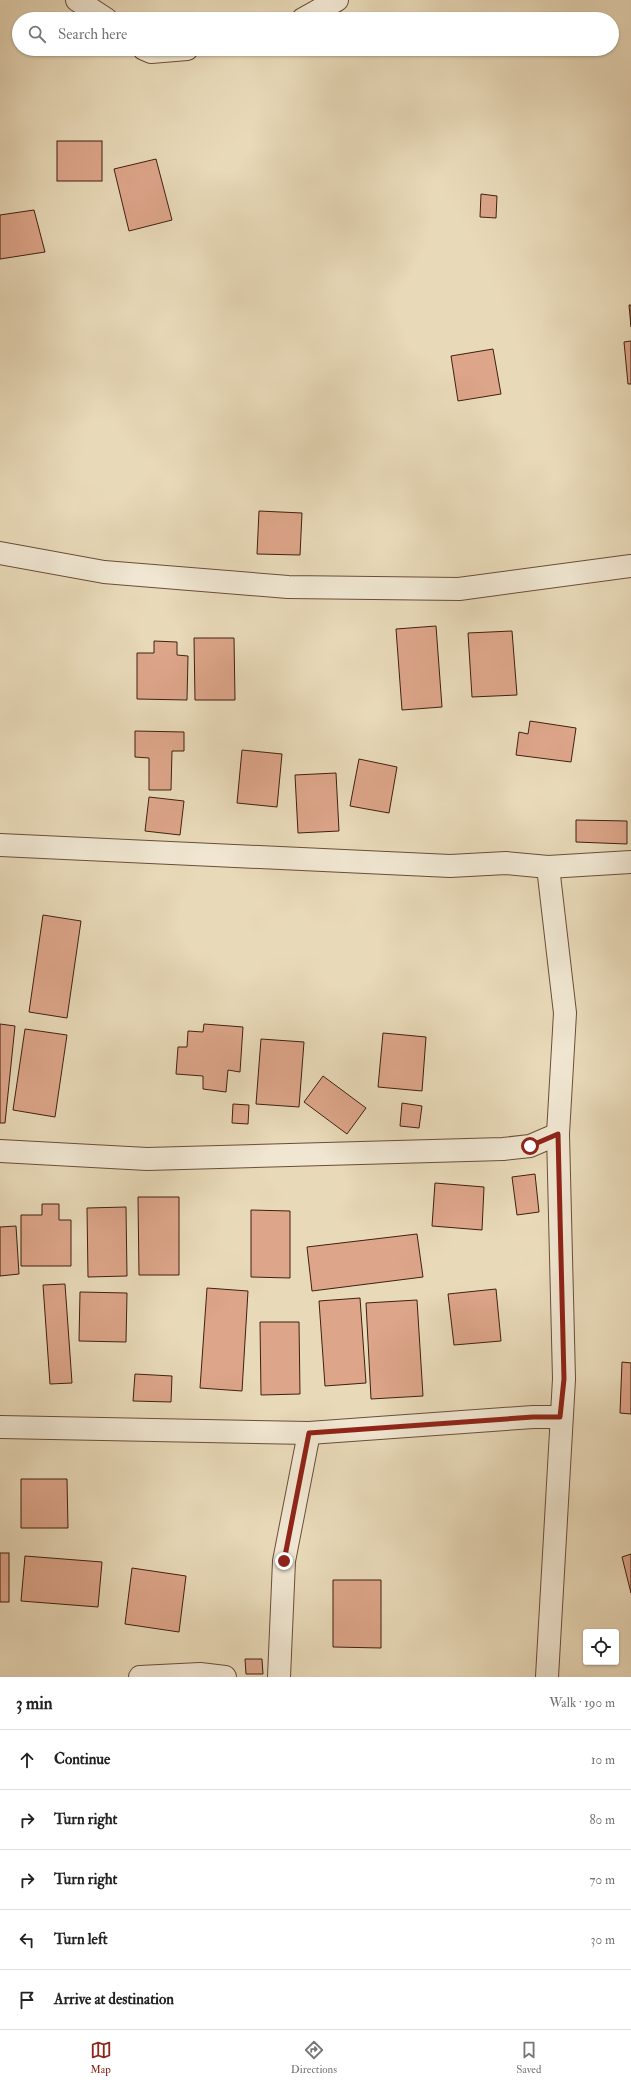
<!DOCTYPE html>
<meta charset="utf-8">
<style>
:root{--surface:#fff;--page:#f6f6f6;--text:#222;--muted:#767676;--line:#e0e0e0;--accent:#8f2418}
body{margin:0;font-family:"IM FELL Double Pica",serif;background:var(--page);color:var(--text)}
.controls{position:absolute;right:12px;bottom:12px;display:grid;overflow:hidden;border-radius:4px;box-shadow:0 1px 3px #0004}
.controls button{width:36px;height:36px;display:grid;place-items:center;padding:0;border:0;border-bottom:1px solid var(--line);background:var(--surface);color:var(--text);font:20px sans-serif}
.stop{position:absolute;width:12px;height:12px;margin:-9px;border:3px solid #8f2418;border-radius:50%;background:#fff}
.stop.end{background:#8f2418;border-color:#fff;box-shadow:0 1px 4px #0008}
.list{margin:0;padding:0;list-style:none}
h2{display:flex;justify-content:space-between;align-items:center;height:52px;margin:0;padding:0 16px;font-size:17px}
h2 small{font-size:13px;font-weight:400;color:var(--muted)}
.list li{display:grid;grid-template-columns:26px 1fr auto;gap:12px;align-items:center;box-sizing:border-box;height:60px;padding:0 16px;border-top:1px solid var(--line)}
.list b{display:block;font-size:15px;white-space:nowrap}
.list em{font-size:13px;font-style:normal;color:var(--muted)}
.icon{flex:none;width:22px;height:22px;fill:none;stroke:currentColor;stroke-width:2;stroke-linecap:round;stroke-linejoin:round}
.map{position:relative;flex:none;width:631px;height:1677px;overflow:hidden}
.search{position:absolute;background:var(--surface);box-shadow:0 1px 3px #0004;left:12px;right:12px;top:12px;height:44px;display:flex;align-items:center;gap:10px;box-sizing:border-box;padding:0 14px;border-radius:22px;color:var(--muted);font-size:15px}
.sheet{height:352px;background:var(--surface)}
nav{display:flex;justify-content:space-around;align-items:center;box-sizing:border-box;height:56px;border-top:1px solid var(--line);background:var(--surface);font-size:11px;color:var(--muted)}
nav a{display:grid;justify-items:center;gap:2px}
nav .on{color:var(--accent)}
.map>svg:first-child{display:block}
.building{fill:#dda58a;stroke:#40200e}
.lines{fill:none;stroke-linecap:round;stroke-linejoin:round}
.minor-casing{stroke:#6a4e38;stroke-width:24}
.minor{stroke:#f0e6d1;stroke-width:22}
.route{stroke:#8f2418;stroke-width:5}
</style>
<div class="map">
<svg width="631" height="1677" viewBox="0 0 631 1677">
<rect width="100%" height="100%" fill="#e8d9b8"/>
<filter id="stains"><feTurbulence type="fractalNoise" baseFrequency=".005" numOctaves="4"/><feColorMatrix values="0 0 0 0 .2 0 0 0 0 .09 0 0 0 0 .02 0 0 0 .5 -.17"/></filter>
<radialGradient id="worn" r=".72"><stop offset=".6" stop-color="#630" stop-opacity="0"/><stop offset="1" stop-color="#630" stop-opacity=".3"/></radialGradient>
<g class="building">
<rect x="57" y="141" width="45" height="40"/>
<path d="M156 159 172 220 129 231 114 169Z"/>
<path d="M481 194 497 196 496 218 480 217Z"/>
<path d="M34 210 45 252 0 259V215Z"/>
<path d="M629 305H631V327Z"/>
<path d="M631 341V384H628L624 342Z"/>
<path d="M493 349 501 394 458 401 451 356Z"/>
<path d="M259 511 302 513 300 555 257 554Z"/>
<path d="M436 626 442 707 402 710 396 629Z"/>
<path d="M512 631 517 695 472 697 468 633Z"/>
<path d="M194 638H234L235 700H195Z"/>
<path d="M154 641 177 642V655L188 656 187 700 137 699V653H154Z"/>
<path d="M530 721 576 728 571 762 516 755 519 732 528 734Z"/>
<path d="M135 731 184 732V751H172L171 790H149V758L135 757Z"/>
<path d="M242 750 282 754 277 807 237 803Z"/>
<path d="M359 759 397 767 389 813 350 806Z"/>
<path d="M336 773 339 831 298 833 295 775Z"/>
<path d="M149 797 184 801 180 835 145 831Z"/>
<path d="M576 820 627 821V844L576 842Z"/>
<path d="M43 915 81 921 67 1018 29 1012Z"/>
<path d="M0 1024 15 1026 5 1123H0Z"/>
<path d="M204 1024 243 1027 240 1072 228 1070 226 1092 203 1089V1076L176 1074 178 1047H187L188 1031 203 1032Z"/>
<path d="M25 1029 67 1035 55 1117 13 1110Z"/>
<path d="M383 1033 426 1037 422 1091 378 1087Z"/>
<path d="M261 1039 304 1042 299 1107 256 1104Z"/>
<path d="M323 1076 366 1108 347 1134 304 1102Z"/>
<path d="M402 1103 422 1106 419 1128 400 1126Z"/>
<path d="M233 1104 249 1105 248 1124 232 1123Z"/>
<path d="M535 1174 539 1212 517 1215 512 1177Z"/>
<path d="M435 1183 484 1187 482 1230 432 1226Z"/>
<path d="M138 1197H179V1275H139Z"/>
<path d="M42 1204H59V1220H71V1266H21V1215H42Z"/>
<path d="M126 1207 127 1276 88 1277 87 1208Z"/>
<path d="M251 1210 290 1211V1278L251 1277Z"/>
<path d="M16 1226 19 1274 0 1276V1227Z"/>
<path d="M417 1234 423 1277 312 1291 307 1247Z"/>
<path d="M65 1284 72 1383 50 1384 43 1285Z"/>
<path d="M207 1288 248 1291 242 1391 200 1388Z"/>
<path d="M496 1289 501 1341 454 1345 448 1294Z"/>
<path d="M80 1292 127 1293 126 1342 79 1341Z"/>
<path d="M360 1298 366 1383 325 1386 319 1301Z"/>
<path d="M417 1300 423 1396 371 1399 366 1303Z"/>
<path d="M260 1322H299L300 1394 261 1395Z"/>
<path d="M622 1362 631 1363V1414L620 1413Z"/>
<path d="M135 1374 172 1376 171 1402 133 1401Z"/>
<path d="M21 1479H67L68 1528H21Z"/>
<rect x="0" y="1553" width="9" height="49"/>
<path d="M631 1554V1593L622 1557Z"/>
<path d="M25 1556 102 1562 98 1607 21 1601Z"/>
<path d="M132 1568 186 1576 179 1632 125 1624Z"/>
<path d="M333 1580H381V1648L333 1647Z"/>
<path d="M245 1659H262L263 1674H246Z"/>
</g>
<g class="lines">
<defs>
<g id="minor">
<path d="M77 0 106 19"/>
<path d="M303 19 337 0"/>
<path d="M144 49 151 52 187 49"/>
<path d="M0 553 104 572 288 587 459 589 631 566"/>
<path d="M0 845 450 866 506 863 548 867 631 862"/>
<path d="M0 1151 147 1159 503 1149 530 1146 558 1134"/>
<path d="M0 1427 309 1433 533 1417H560"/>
<path d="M140 1677 200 1674 225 1677"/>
<path d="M279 1677 284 1561 309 1433"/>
<path d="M547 1677 564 1379 558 1134 565 1013 548 867"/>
</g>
</defs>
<use href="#minor" class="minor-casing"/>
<use href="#minor" class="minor"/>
</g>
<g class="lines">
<path class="route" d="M284 1561 309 1433 533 1417H560L564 1379 558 1134 530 1146"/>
</g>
<rect width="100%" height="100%" filter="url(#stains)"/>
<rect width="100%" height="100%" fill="url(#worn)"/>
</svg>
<div class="controls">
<button><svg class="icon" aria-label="locate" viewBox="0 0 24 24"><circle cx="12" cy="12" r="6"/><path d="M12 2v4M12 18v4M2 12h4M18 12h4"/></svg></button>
</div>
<div class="stop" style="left:530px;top:1146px"></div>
<div class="stop end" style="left:284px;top:1561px"></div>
<div class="search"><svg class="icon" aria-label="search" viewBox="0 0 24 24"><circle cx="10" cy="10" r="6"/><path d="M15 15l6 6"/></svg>Search here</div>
</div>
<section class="sheet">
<h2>3 min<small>Walk · 190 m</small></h2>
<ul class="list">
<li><svg class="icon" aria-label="ahead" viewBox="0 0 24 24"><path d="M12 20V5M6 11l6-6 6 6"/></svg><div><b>Continue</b></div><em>10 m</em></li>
<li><svg class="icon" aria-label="right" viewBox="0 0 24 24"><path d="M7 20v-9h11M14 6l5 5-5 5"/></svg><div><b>Turn right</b></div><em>80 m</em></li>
<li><svg class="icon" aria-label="right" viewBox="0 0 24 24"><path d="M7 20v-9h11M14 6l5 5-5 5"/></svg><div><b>Turn right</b></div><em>70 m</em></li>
<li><svg class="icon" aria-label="left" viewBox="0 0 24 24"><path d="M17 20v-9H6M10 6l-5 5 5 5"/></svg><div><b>Turn left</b></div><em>30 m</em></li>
<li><svg class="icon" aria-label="arrive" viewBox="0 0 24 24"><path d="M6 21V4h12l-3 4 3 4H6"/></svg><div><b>Arrive at destination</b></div></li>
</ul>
</section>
<nav>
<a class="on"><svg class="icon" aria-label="map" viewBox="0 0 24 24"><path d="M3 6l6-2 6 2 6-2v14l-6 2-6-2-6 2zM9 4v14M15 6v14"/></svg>Map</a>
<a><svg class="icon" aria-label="directions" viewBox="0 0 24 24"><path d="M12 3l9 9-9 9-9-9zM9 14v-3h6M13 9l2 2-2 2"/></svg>Directions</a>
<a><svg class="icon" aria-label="saved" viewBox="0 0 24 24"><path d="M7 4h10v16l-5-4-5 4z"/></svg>Saved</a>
</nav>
